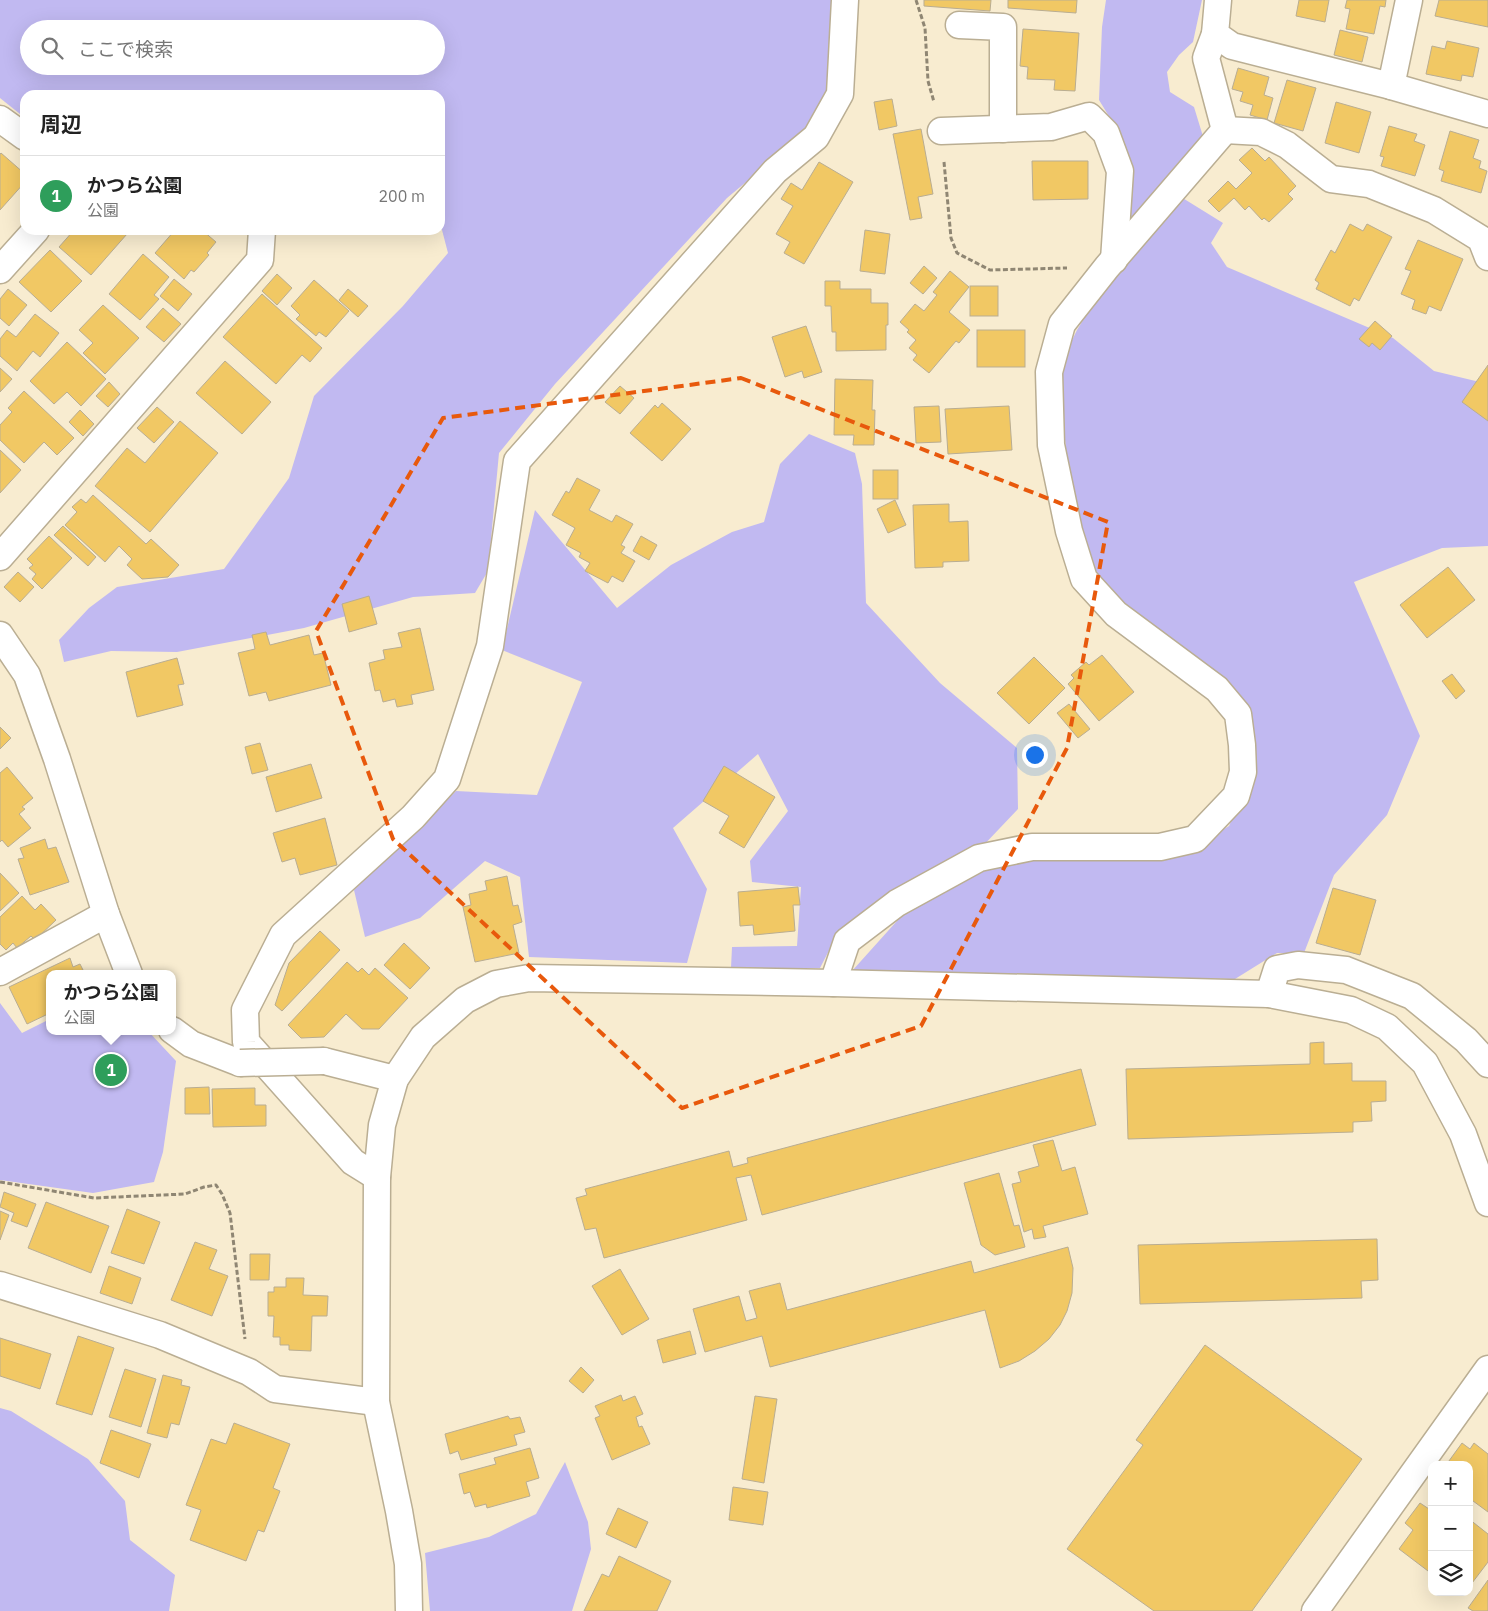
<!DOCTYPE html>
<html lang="ja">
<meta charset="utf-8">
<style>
:root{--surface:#fff;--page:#f2f2f2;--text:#222;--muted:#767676;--line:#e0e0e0;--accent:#2563eb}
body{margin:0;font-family:"IBM Plex Sans","Noto Sans JP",sans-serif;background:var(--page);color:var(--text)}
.controls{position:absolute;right:15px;bottom:15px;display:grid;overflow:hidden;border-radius:10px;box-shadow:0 5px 20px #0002}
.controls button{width:45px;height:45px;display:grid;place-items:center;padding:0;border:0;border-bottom:1px solid var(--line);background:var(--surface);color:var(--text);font:25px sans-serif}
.you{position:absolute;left:1034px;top:754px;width:18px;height:18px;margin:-12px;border:4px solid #fff;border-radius:50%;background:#1a73e8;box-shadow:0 0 0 8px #1a73e833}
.badge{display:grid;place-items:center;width:32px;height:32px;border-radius:50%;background:var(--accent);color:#fff;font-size:16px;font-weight:700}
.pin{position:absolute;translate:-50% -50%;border:2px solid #fff;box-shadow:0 1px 5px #0006}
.popup{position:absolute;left:46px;top:970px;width:130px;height:65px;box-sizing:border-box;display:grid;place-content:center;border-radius:10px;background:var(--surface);filter:drop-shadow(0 1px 4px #0005);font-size:16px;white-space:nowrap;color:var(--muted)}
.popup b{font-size:19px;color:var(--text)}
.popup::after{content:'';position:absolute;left:50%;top:100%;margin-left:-10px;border:10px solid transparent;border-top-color:var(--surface)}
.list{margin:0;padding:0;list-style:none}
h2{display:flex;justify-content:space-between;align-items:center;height:65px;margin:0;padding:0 20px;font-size:21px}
h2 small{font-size:16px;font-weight:400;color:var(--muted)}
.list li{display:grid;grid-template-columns:32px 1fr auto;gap:15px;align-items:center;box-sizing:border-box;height:80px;padding:0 20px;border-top:1px solid var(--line)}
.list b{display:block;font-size:19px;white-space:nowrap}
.list p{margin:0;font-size:16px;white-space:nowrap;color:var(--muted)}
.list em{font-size:16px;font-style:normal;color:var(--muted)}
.icon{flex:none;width:28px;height:28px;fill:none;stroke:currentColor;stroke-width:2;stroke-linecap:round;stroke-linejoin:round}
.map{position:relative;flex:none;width:1488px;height:1611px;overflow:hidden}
.search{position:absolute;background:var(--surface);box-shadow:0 5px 20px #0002;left:20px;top:20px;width:425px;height:55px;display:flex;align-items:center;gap:12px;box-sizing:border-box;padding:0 18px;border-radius:28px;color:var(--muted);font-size:19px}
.panel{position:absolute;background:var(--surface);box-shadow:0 5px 20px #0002;left:20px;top:90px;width:425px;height:145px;border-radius:15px}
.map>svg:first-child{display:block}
.green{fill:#c1b9f1;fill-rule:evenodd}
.building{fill:#f1c864;stroke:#b9ad92}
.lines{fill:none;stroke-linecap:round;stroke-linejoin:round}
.minor-casing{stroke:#baae93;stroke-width:29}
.path{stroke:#8f8673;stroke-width:3;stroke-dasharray:5 2.5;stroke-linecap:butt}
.minor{stroke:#fff;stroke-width:26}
.minor-bridge-casing{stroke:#baae93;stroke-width:29;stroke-linecap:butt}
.minor-bridge{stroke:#fff;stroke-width:26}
.marked{fill:none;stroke:#e8590c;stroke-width:4;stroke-dasharray:10 6;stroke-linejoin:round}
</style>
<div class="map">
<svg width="1488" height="1611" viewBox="0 0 1488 1611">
<rect width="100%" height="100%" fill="#f8ecd0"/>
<g class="green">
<path d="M0 0H832L830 92 800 137 727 198 555 384 499 453 488 571 475 593 413 597 304 628 177 652 111 651 64 662 59 640 89 608 117 587 224 569 289 478 314 396 403 306 448 253 442 230 440 227V95H25V118L0 98ZM29 29H436V66H29Z"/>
<path d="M1106 0H1202L1193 42 1179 55 1167 72 1170 92 1194 107 1205 143 1128 236 1123 224 1131 202 1133 167 1118 131 1099 100 1102 27Z"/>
<path d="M1181 197 1223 223 1211 243 1227 267 1393 338 1434 371 1488 384V546L1442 548 1354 582 1420 736 1387 815 1334 875 1304 953H1277L1235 979 852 971 905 912 966 870 1025 858H1176L1229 826 1250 777V711L1114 599 1094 571 1071 500 1058 369 1077 330 1106 282Z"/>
<path d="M809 434 855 453 862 484 866 603 940 683 1017 748 1018 809 980 849 838 933 820 968H731L732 947 797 946 801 887 752 882 750 861 788 811 758 754 673 828 707 889 687 963 529 957 520 877 485 861 420 918 365 937 354 890 456 791 537 795 582 682 502 650 535 510 617 608 671 565 732 532 764 522 780 464Z"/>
<path d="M0 1003 22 1033 50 1019V1031H148L176 1061 163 1152 154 1182 93 1193 0 1180Z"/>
<path d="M0 1408 11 1411 88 1459 125 1501 130 1540 175 1575 169 1611H0Z"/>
<path d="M565 1462 588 1522 591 1549 572 1611H430L425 1553 489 1537 536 1514Z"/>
</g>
<g class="building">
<path d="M924 0H991L990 11 924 6Z"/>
<path d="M1008 0H1077L1076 13 1008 8Z"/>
<path d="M1299 0H1329L1325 22 1296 16Z"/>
<path d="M1347 0H1386L1385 7 1380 6 1374 34 1346 29 1350 9 1345 8Z"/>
<path d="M1439 0H1488V27L1435 16Z"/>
<path d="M1023 29 1079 33 1075 91 1054 90 1055 80 1027 79 1028 67 1020 66Z"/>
<path d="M1340 30 1368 37 1362 62 1334 55Z"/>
<path d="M1447 41 1479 48 1473 77 1462 75 1461 81 1426 74 1432 46 1445 49Z"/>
<path d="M1238 68 1269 77 1264 95 1273 98 1267 120 1250 115 1253 105 1240 101 1243 92 1232 89Z"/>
<path d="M1287 80 1316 88 1303 131 1274 123Z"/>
<path d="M892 99 897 126 879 130 874 102Z"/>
<path d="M1336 102 1371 112 1359 153 1325 143Z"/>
<path d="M1389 126 1417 134 1414 141 1425 145 1415 176 1381 166 1384 157 1380 156Z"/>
<path d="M921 129 933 194 918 197 922 218 910 220 893 134Z"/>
<path d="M1450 131 1479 140 1473 158 1481 161 1479 168 1487 171 1481 193 1441 181 1444 171 1439 169Z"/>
<path d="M1252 148 1265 161 1269 157 1296 186 1288 194 1293 199 1269 222 1264 218 1262 220 1249 206 1245 210 1234 198 1219 212 1208 201 1228 181 1236 189 1252 173 1239 160Z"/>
<path d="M1 153 25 174V182L0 210V154Z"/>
<path d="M1032 161H1088V199L1033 200Z"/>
<path d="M819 162 853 182 804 264 784 253 790 242 776 234 793 206 781 199 791 183 802 190Z"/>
<path d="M1350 224 1363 231 1367 224 1392 237 1359 301 1354 298 1350 306 1316 289 1319 283 1315 280 1331 250 1335 253Z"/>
<path d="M74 230H123L127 234 91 275 59 247Z"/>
<path d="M175 230H202L216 242 207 253 209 255 194 272 191 270 184 279 155 253Z"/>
<path d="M865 230 890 234 885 274 860 271Z"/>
<path d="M1418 240 1463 259 1441 311 1429 306 1426 314 1412 309 1415 300 1401 294 1411 271 1405 269Z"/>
<path d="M50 250 82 281 51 312 19 282Z"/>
<path d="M143 254 169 277 154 295 159 299 140 320 109 294Z"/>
<path d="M924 266 937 278 923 294 910 283Z"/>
<path d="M950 271 969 287 949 312 970 330 959 343 956 341 929 373 913 360 917 355 909 348 916 340 907 332 909 330 900 322 915 304 924 311 937 295 933 292Z"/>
<path d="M277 274 292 288 277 305 262 291Z"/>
<path d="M174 279 192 294 178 311 160 296Z"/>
<path d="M314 280 349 311 326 337 319 332 316 336 296 319 300 315 291 306Z"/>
<path d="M825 281H840V289H871V303H888V325H886V350L836 351V332H832L831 306H825Z"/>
<rect x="970" y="286" width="28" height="30"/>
<path d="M8 289 27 305 9 326 0 318V299Z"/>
<path d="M348 289 368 306 358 317 339 300Z"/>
<path d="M262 294 322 348 310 362 302 355 276 384 223 337Z"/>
<path d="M103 305 139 338 105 374 83 353 93 343 79 330Z"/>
<path d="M163 308 181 324 164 342 146 327Z"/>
<path d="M35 314 59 333 40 357 33 351 17 371 0 356V339L7 330 16 337Z"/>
<path d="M1375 321 1392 336 1380 350 1372 343 1369 347 1359 339Z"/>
<path d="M806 326 822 372 804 378 802 371 785 377 772 337Z"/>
<rect x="977" y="330" width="48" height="37"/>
<path d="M67 342 106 379 81 406 67 392 54 404 30 381Z"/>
<path d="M225 361 271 402 242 434 196 393Z"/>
<path d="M1488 365V421L1462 402Z"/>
<path d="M0 368 12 379 0 392Z"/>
<path d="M835 379 873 380 872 410H875L874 445H853L854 435H834Z"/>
<path d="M109 382 120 394 108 407 96 396Z"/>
<path d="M620 386 634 398 620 414 605 402Z"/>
<path d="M24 391 74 438 57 455 44 442 24 463 0 440V425L12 412 8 408Z"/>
<path d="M662 403 691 429 662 461 630 433 655 405 658 408Z"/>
<path d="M939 406 941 442 916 443 914 407Z"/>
<path d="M1009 406 1012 450 948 454 945 409Z"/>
<path d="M157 407 174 422 154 443 137 428Z"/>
<path d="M80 410 94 424 83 436 69 422Z"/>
<path d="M180 421 218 453 150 532 95 486 127 448 145 463Z"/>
<path d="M0 450 21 470 0 493Z"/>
<rect x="873" y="470" width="25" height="29"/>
<path d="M577 478 600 490 589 510 612 522 616 515 633 524 621 545 625 547 621 553 635 561 623 582 612 576 608 583 585 571 590 563 579 557 581 553 566 545 575 528 552 515 566 491 569 493Z"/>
<path d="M93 495 146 544 151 539 179 565 168 577 142 579 127 565 132 559 119 546 105 562 65 525 77 512 72 507 81 499 86 503Z"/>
<path d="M895 500 906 525 888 533 877 509Z"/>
<path d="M949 504V522L968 521 969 561 943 562V567L915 568 913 505Z"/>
<path d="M63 526 96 557 88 566 54 535Z"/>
<path d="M49 536 72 558 42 589 32 579 36 574 29 568 33 565 27 559Z"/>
<path d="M641 536 657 545 649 560 633 551Z"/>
<path d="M1448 567 1475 600 1427 638 1400 605Z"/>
<path d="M18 572 34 587 20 602 4 587Z"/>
<path d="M369 596 377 624 349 632 342 604Z"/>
<path d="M420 628 434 690 411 695 413 704 397 707 395 699 383 702 380 690 375 691 369 663 385 659 383 650 402 647 398 633Z"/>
<path d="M266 632 270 645 309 635 314 655 323 653 331 685 269 701 266 692 249 696 238 653 255 649 252 635Z"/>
<path d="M1102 655 1134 692 1099 721 1068 684 1074 678 1071 675 1086 662 1089 665Z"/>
<path d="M1034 657 1065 688 1029 724 997 693Z"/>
<path d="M177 658 184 684 178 685 183 705 137 717 126 672Z"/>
<path d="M1452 674 1465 691 1456 699 1442 681Z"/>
<path d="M1069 704 1090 729 1078 738 1057 713Z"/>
<path d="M0 727 11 738 0 749Z"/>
<path d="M260 743 268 770 252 774 245 747Z"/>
<path d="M311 764 322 798 276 812 266 777Z"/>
<path d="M724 766 775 797 744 848 719 833 729 816 703 801Z"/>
<path d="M7 767 33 798 22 807 25 809 19 814 31 828 8 847 2 840 0 842V773Z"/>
<path d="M325 818 337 865 300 875 295 858 282 862 273 833Z"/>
<path d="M45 839 48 849 56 847 69 882 30 895 18 859 24 858 20 848Z"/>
<path d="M0 873 19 893 0 911Z"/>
<path d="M507 876 513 906 518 905 522 922 513 925 519 953 475 962 463 907 471 905 469 894 487 890 485 881Z"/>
<path d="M798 887 800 905H793L795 931 754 935 753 925 740 926 738 892Z"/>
<path d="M1333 888 1376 900 1360 955 1316 943Z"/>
<path d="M22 896 35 910 41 904 56 920 35 940 31 936 17 948 13 943 6 950 0 944V917Z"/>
<path d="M320 931 340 950 282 1011 275 1005 289 963Z"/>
<path d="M404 943 430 968 410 989 384 965Z"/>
<path d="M70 958 73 967 80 964 85 974H50V1013L27 1024 9 987Z"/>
<path d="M347 962 358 972 362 968 369 975 375 968 408 998 379 1029H362L346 1014 324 1037 301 1038 288 1025Z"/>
<path d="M1324 1042V1064L1352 1063V1081H1386V1101L1371 1102 1372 1121 1353 1122V1132L1128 1139 1126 1069 1310 1064V1043Z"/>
<path d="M1081 1069 1096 1125 762 1215 751 1175 736 1178 747 1220 604 1258 596 1228 585 1230 576 1198 587 1195 585 1189 729 1151 733 1167 748 1163 747 1158Z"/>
<path d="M209 1087 210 1114H185V1088Z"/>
<path d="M255 1088V1105H266V1126L213 1127 212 1089Z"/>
<path d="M1053 1140 1062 1171 1075 1167 1088 1214 1043 1226 1046 1237 1034 1239 1032 1229 1024 1232 1012 1184 1021 1182 1018 1172 1039 1166 1033 1145Z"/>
<path d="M999 1173 1014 1226 1019 1225 1025 1247 995 1255 981 1245 964 1183Z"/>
<path d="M4 1192 36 1204 27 1227 11 1221 14 1213 0 1207Z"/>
<path d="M46 1202 109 1226 91 1273 28 1248Z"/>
<path d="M127 1209 160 1222 144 1264 111 1253Z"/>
<path d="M0 1211 9 1215 0 1240Z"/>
<path d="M1377 1239 1378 1280 1361 1281 1362 1298 1140 1304 1138 1245Z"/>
<path d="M195 1242 217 1250 209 1269 228 1276 212 1316 171 1300Z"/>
<path d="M1068 1247 1073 1268 1072 1293 1067 1311 1060 1325 1049 1339 1035 1351 1019 1361 1000 1368 985 1310 770 1367 762 1336 705 1352 693 1309 739 1296 746 1321 757 1318 749 1291 780 1283 787 1310 971 1261 974 1273Z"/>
<path d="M250 1254H270L269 1280H250Z"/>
<path d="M109 1266 141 1278 132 1304 100 1293Z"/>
<path d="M620 1269 649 1319 622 1335 592 1286Z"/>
<path d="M286 1278H304L303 1295 328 1296 327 1316H312L311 1351 289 1350V1345H280V1337H273L274 1316H268V1292H274V1287H286Z"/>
<path d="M690 1331 696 1354 663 1363 657 1340Z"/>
<path d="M78 1336 114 1348 92 1415 56 1404Z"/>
<path d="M0 1338 51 1354 40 1389 0 1376Z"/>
<path d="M1205 1345 1362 1459 1252 1611H1154L1067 1549 1143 1445 1136 1440Z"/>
<path d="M581 1367 594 1380 583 1393 569 1381Z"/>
<path d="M125 1369 156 1379 141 1427 109 1417Z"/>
<path d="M163 1375 182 1380 181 1385 190 1387 179 1425 171 1423 167 1438 147 1433Z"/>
<path d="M621 1395 623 1401 635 1396 643 1414 636 1417 639 1427 642 1426 650 1444 612 1460 595 1418 600 1416 595 1406Z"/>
<path d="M755 1396 777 1399 764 1483 742 1479Z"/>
<path d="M508 1416 510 1419 520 1417 525 1432 514 1435 517 1445 461 1460 458 1451 450 1454 445 1434Z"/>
<path d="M234 1423 290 1444 273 1488 280 1491 264 1532 258 1530 246 1561 190 1540 201 1510 186 1505 211 1439 226 1444Z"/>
<path d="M111 1430 151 1444 139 1478 100 1463Z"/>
<path d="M1462 1443 1470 1449 1474 1443 1488 1454V1512L1469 1498V1465H1446Z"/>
<path d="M530 1448 539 1478 526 1482 530 1496 487 1508 486 1504 475 1507 470 1492 464 1494 459 1474 496 1464 494 1458Z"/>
<path d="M733 1487 768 1492 763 1525 729 1520Z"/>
<path d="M1420 1503 1429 1509 1432 1506V1574L1399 1549 1413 1530 1405 1523Z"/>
<path d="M618 1508 648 1522 636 1548 606 1534Z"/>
<path d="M1469 1519 1488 1534V1562L1469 1587Z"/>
<path d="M619 1556 671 1581 657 1611H584L602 1574 609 1577Z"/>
<path d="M1488 1580V1611H1473L1468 1608Z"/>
</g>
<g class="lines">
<defs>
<g id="minor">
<path d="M1218 0 1215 34 1232 46 1391 86 1488 114"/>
<path d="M959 25 1003 27V129"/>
<path d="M1215 34 1206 58 1225 130"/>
<path d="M1391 86 1409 0"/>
<path d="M0 119 25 137"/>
<path d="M1225 130 1261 132 1287 145 1331 179 1369 184 1434 210 1481 239 1488 257"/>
<path d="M941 131 1051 127 1089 116 1106 133 1120 171 1114 260"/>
<path d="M0 270 36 230"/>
<path d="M0 557 260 260 262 230"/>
<path d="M0 635 27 675 57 759 106 914 129 974"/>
<path d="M0 972 106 914"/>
<path d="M833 983 847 941 897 903 979 858 1032 847H1160L1195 839 1236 796 1243 772 1242 745 1238 714 1217 689 1116 614 1084 579 1069 531 1051 445 1049 372 1062 324 1107 267 1225 130"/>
<path d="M1269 994 1277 969 1298 965 1346 970 1412 996 1466 1040 1488 1064"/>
<path d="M172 1030 191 1044 240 1063"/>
<path d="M324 1061 395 1079"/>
<path d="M377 1177 353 1162 246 1042 245 1010 283 935 413 817 447 779 490 646 517 461 775 171 816 137 840 94 845 0"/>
<path d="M0 1285 160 1335 249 1372 275 1389 376 1402"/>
<path d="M409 1611 408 1564 399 1511 376 1402 377 1177 382 1125 395 1079 423 1037 465 1000 496 984 529 978 833 983 1269 994 1351 1010 1387 1027 1425 1063 1463 1134 1488 1203"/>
<path d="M1315 1611 1488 1369"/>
</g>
</defs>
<use href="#minor" class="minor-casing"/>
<g class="path">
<path d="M916 0 925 28 928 81 934 102"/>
<path d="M944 162 951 238 957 253 990 270 1067 268"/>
<path d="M0 1182 94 1198 185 1194 204 1187 216 1185 222 1194 230 1213 245 1339"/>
</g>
<use href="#minor" class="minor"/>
<defs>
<path id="minor-bridge" d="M240 1063 324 1061"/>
</defs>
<use href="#minor-bridge" class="minor-bridge-casing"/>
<use href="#minor-bridge" class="minor-bridge"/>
</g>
<path class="marked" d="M741 378 1108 522 1067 748 921 1026 682 1108 393 839 316 631 443 418Z"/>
</svg>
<div class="controls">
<button>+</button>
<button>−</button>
<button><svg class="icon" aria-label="layers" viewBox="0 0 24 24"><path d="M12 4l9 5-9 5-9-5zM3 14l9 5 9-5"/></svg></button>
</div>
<div class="you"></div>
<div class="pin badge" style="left:111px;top:1070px;background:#2e9e5b">1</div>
<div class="popup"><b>かつら公園</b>公園</div>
<div class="search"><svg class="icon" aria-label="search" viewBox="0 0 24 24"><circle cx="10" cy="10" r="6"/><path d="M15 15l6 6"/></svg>ここで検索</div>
<section class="panel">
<h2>周辺<small></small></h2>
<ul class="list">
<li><span class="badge" style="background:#2e9e5b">1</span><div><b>かつら公園</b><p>公園</p></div><em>200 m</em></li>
</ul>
</section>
</div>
